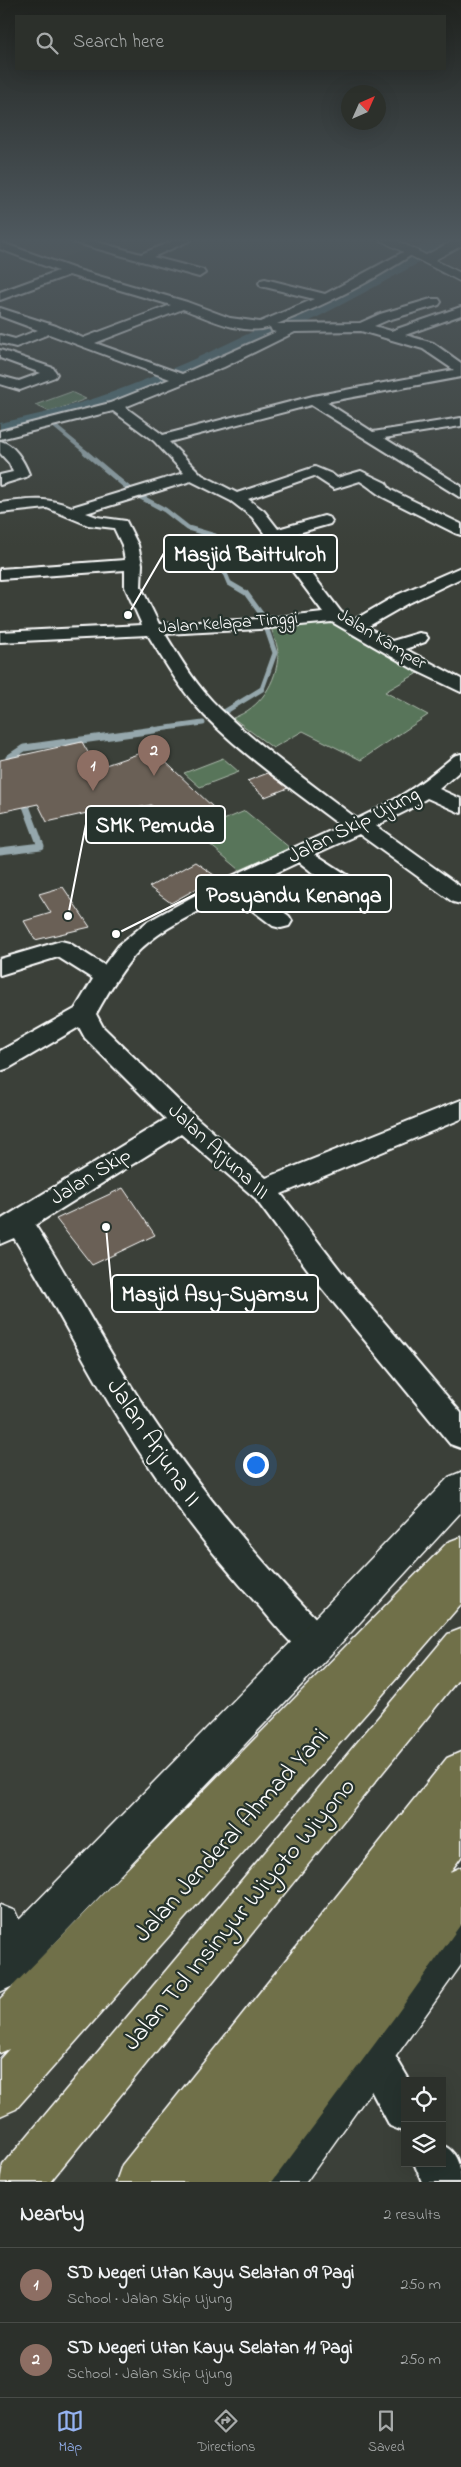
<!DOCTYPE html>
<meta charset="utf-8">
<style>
:root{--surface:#2c302b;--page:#383c37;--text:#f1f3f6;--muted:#a6a9a9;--line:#484b47;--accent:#95b2f1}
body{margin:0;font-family:"Indie Flower",sans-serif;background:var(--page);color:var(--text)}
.controls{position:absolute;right:15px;bottom:15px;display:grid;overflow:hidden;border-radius:0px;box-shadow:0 5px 20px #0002}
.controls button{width:45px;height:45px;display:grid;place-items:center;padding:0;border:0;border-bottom:1px solid var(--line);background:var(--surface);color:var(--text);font:25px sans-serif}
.compass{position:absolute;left:341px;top:85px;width:45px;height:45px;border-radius:50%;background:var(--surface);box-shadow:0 5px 20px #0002;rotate:45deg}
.you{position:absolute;left:255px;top:1464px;width:18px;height:18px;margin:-12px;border:4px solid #fff;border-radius:50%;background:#1a73e8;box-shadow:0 0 0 8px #1a73e833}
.badge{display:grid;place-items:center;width:32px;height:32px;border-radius:50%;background:var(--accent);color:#fff;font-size:16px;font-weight:700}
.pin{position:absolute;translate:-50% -41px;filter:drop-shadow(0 1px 2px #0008)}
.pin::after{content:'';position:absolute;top:26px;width:18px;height:15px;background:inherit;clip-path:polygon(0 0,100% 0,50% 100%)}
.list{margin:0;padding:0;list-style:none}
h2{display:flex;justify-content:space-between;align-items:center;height:65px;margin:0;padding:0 20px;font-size:21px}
h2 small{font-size:16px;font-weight:400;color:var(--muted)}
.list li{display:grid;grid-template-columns:32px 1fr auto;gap:15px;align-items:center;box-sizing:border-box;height:75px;padding:0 20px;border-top:1px solid var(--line)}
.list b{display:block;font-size:19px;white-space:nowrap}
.list p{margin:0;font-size:16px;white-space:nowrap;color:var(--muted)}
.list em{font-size:16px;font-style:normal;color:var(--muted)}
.icon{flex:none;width:28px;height:28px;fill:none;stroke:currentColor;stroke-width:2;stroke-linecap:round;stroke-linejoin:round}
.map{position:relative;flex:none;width:461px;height:2182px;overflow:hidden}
.search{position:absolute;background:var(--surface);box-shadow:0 5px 20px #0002;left:15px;right:15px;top:15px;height:55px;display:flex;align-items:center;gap:12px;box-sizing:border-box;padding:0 18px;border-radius:0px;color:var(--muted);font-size:19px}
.sheet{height:215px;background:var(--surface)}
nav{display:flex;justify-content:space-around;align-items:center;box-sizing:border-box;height:70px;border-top:1px solid var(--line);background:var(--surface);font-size:14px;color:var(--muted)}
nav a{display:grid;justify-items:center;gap:2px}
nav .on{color:var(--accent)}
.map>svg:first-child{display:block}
.built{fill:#494a42}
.green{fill:#59745a;stroke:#acbaac}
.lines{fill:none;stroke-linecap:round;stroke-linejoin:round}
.stream-far2{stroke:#95a7ac;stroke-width:4}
.stream-far1{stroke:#95a7ac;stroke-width:5}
.stream{stroke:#95a7ac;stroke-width:7}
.river{fill:#4e6d75;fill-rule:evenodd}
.building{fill:#6b6056;stroke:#fff}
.street-casing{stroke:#fff;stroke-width:4}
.secondary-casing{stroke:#fff;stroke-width:3}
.highway-casing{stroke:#fff;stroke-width:3}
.street{fill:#26332d;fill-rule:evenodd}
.secondary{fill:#26332d;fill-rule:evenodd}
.highway{fill:#70704a;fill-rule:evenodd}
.labels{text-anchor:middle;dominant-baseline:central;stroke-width:4.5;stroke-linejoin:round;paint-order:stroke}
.far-street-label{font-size:18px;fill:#fff;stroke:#26332d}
.street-label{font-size:21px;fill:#fff;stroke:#26332d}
.near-street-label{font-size:25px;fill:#fff;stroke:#26332d}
.leader{fill:none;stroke:#fff;stroke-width:2}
.callout-dot{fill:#fff;stroke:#26332d;stroke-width:2}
.callout{fill:#26332d;stroke:#fff;stroke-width:2}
.callout-label{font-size:22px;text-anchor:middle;font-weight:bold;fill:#fff}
</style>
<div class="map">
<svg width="461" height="2182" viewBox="0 0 461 2182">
<rect width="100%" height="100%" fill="#3b4039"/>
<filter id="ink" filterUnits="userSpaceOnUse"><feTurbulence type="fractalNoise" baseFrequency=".02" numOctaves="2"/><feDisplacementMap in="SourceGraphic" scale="10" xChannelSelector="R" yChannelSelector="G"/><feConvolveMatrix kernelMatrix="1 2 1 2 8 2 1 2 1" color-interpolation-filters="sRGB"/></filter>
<g filter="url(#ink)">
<g class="built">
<path d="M0 240H67L91 248 51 262 0 244Z"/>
<path d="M461 247V271L436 258Z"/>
</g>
<g class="green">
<path d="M71 392 86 399 50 412 35 405Z"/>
<path d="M338 620 423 670 385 692 428 715 361 760 303 731 273 748 233 718C260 708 277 683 278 654 278 646 273 635 271 627Z"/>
<path d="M223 758 239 772 200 787 184 773Z"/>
<path d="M245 811 290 848 240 870 195 832Z"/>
</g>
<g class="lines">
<path class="stream-far2" d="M47 420 87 453"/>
<g class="stream-far1">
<path d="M85 452 129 489"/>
<path d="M137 495 165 510 188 528 215 536 222 553 219 559 229 583 246 593 262 615 275 653 262 689 221 714"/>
<path d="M145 731 203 723"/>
</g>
<g class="stream">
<path d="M12 766 9 758 24 748 154 730"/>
<path d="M0 851 41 846 23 798"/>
</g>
<path class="river" d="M431 240H457L454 244C348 301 241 362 128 404 86 419 43 429 0 439V423C37 415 74 406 110 393 221 353 326 294 431 240Z"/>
</g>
<g class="building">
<path d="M82 742 97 768 152 749 216 810 174 826 151 805 90 818 87 813 47 822 38 804 0 812V760Z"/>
<path d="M268 773 270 775 288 788 265 797 247 781Z"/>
<path d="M195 862 217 877 171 903 149 887Z"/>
<path d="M63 887 90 927 35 940 24 921 51 913 39 894Z"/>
<path d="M123 1188 155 1235 92 1265 56 1219Z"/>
</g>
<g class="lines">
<defs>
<g id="street">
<path d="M71 240H90L141 254 175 240H191L153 257 203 270 205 273 199 277 73 242Z"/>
<path d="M0 242 78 270 187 302 230 318 260 322 314 299 261 286 259 283 261 280 265 279 325 294 409 249 413 250V254C370 283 324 305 277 324L360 323 380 314 431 299H439L441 302 439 305 388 320 374 326 391 331 461 307V315L405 335 433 343 461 363V377L326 402 373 432 461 418V426L384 438 461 486V498L311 405 169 442 202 475 237 493 315 467 332 474 337 478 361 471 386 483 389 488 393 491 461 524V535L455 533 383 497C374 492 369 486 360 481L334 489 314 476 248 499 264 511 278 529 324 516 330 518 332 521 330 524 284 537 341 612 354 620 397 595 461 567V578L409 603 367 627 392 641 419 633 425 634 428 638 425 642 405 649 461 679V692L415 670 332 622 259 629 165 634C181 660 197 687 219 708 261 749 311 783 357 819 398 800 420 785 454 756L461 754V770L439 789 461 799V813L427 798 406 811 376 826 461 887V904L453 902 359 834 315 854 352 878 355 883 352 888C333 893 313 872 299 862L248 886 289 916 292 921 289 926 281 928 273 926 231 894C199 912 159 928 134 956 119 974 107 994 96 1014L103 1027 192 1114 266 1178 461 1100V1119L281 1194 340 1270 461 1413V1448L450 1444 320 1286 254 1197 181 1134 35 1225C73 1283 104 1345 142 1403 196 1486 259 1561 328 1631L333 1643 328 1655 316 1660C293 1650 275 1624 259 1606 206 1548 159 1485 118 1418 82 1359 51 1297 14 1238L0 1244V1220L166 1119 85 1038 79 1027 9 1068 0 1071V1051L75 1009 93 979 58 957 0 975V959L61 941 69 943 104 965 119 945 147 922 221 881 341 826C295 791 245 757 205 716 182 692 165 663 148 635L0 642V632L142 625 125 587V570L0 579V569L125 560 122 545 114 528 88 525 47 508 0 513V503C28 500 44 496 72 507L184 473 154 441 113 411 0 439V431L110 403 170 379 49 334 16 347 0 343V335L15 339 38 330 0 316V308L56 326 83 338 171 305 69 275 0 300V292L58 271 0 249ZM183 309C209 319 243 336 270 327L272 331 276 332 182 374 95 343ZM361 331 423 349 454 370 313 396 163 435 125 407 224 367 295 332ZM191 481 231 501 252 517 323 612 259 619 159 624 141 587 142 564 138 545 126 521 97 517 86 513Z"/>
<path d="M0 350 53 368 57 374 55 377 20 390 0 384V376L19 381 41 373 0 358Z"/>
<path d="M0 441C14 444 24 461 29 474L26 477 0 485V475L13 472 9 463 0 453Z"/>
<path d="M371 2033 385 2039 410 2081H405V2132L390 2126 351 2053 357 2039Z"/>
<path d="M442 2145C457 2151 461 2167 461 2182H422L414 2163H442Z"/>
</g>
<g id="secondary">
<path d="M380 240H396L426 255 454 240H461V246L435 260 461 273V282Z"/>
<path d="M461 1472V1512L329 1656 15 1985 0 1992V1905L15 1911 19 1920 303 1630 449 1477Z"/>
<path d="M461 1908V1965L306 2182H255L261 2165 446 1914Z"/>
</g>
<g id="highway">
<path d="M461 1537V1604L377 1701 16 2109 0 2116V2059L9 2049 0 2053V1999L448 1542Z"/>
<path d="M461 1629V1676L50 2182H0L3 2165 448 1634Z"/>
<path d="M461 1752V1857L450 1872 461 1867V1924L397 2014 272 2182H116L122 2165 447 1758Z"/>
</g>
</defs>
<use href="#street" class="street-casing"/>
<use href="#secondary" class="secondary-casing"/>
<use href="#highway" class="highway-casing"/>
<use href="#street" class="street"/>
<use href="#secondary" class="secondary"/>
<use href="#highway" class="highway"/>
</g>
</g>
<linearGradient id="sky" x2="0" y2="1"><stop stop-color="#20231f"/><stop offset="0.44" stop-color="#4f595f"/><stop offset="1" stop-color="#4f595f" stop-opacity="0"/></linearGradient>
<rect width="461" height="546" fill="url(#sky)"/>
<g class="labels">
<g class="far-street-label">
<text transform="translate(228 624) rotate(-4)">Jalan Kelapa Tinggi</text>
<text transform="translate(381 640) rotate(31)">Jalan Kamper</text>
</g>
<g class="street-label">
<text transform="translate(354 826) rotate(-27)">Jalan Skip Ujung</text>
<text transform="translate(218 1152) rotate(43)">Jalan Arjuna III</text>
<text transform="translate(91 1177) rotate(-32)">Jalan Skip</text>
</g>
<g class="near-street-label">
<text transform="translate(153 1443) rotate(56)">Jalan Arjuna II</text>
<text transform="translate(232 1836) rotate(-48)">Jalan Jenderal Ahmad Yani</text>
<text transform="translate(240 1915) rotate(-50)">Jalan Tol Insinyur Wiyoto Wiyono</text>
</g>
</g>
<path class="leader" d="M128 615L164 553M68 916L86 824M116 934L196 894M106 1227L112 1294"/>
<g class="callout-dot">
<circle cx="128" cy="615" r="5"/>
<circle cx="68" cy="916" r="5"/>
<circle cx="116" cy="934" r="5"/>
<circle cx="106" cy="1227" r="5"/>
</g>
<g class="callout">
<rect x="164" y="535" width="173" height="37" rx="5"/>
<rect x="86" y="806" width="139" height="37" rx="5"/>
<rect x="196" y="875" width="195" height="37" rx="5"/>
<rect x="112" y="1275" width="206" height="37" rx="5"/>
</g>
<g class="callout-label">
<text x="250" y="561">Masjid Baittulroh</text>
<text x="155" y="832">SMK Pemuda</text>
<text x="294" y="902">Posyandu Kenanga</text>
<text x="215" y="1301">Masjid Asy-Syamsu</text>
</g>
</svg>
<div class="controls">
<button><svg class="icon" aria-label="locate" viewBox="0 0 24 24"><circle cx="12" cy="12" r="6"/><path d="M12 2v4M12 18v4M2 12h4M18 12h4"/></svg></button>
<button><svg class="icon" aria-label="layers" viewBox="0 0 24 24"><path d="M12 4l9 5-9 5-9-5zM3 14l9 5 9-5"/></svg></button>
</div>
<svg class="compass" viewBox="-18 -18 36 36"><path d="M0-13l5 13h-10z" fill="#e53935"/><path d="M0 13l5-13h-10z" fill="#a6a9a9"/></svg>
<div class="you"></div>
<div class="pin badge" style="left:93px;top:791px;background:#8d6e63">1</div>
<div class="pin badge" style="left:154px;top:776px;background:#8d6e63">2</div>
<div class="search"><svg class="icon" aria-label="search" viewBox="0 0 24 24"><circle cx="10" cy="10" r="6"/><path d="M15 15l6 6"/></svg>Search here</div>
</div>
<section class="sheet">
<h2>Nearby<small>2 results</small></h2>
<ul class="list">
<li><span class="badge" style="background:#8d6e63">1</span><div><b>SD Negeri Utan Kayu Selatan 09 Pagi</b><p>School · Jalan Skip Ujung</p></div><em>250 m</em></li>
<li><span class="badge" style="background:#8d6e63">2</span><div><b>SD Negeri Utan Kayu Selatan 11 Pagi</b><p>School · Jalan Skip Ujung</p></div><em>250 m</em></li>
</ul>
</section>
<nav>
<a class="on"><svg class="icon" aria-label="map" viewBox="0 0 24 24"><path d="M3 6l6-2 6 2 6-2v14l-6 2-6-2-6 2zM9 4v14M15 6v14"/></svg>Map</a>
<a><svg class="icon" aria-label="directions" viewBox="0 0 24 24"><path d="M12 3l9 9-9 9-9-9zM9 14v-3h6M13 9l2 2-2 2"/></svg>Directions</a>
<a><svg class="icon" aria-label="saved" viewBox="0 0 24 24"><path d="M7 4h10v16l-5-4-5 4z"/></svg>Saved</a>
</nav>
